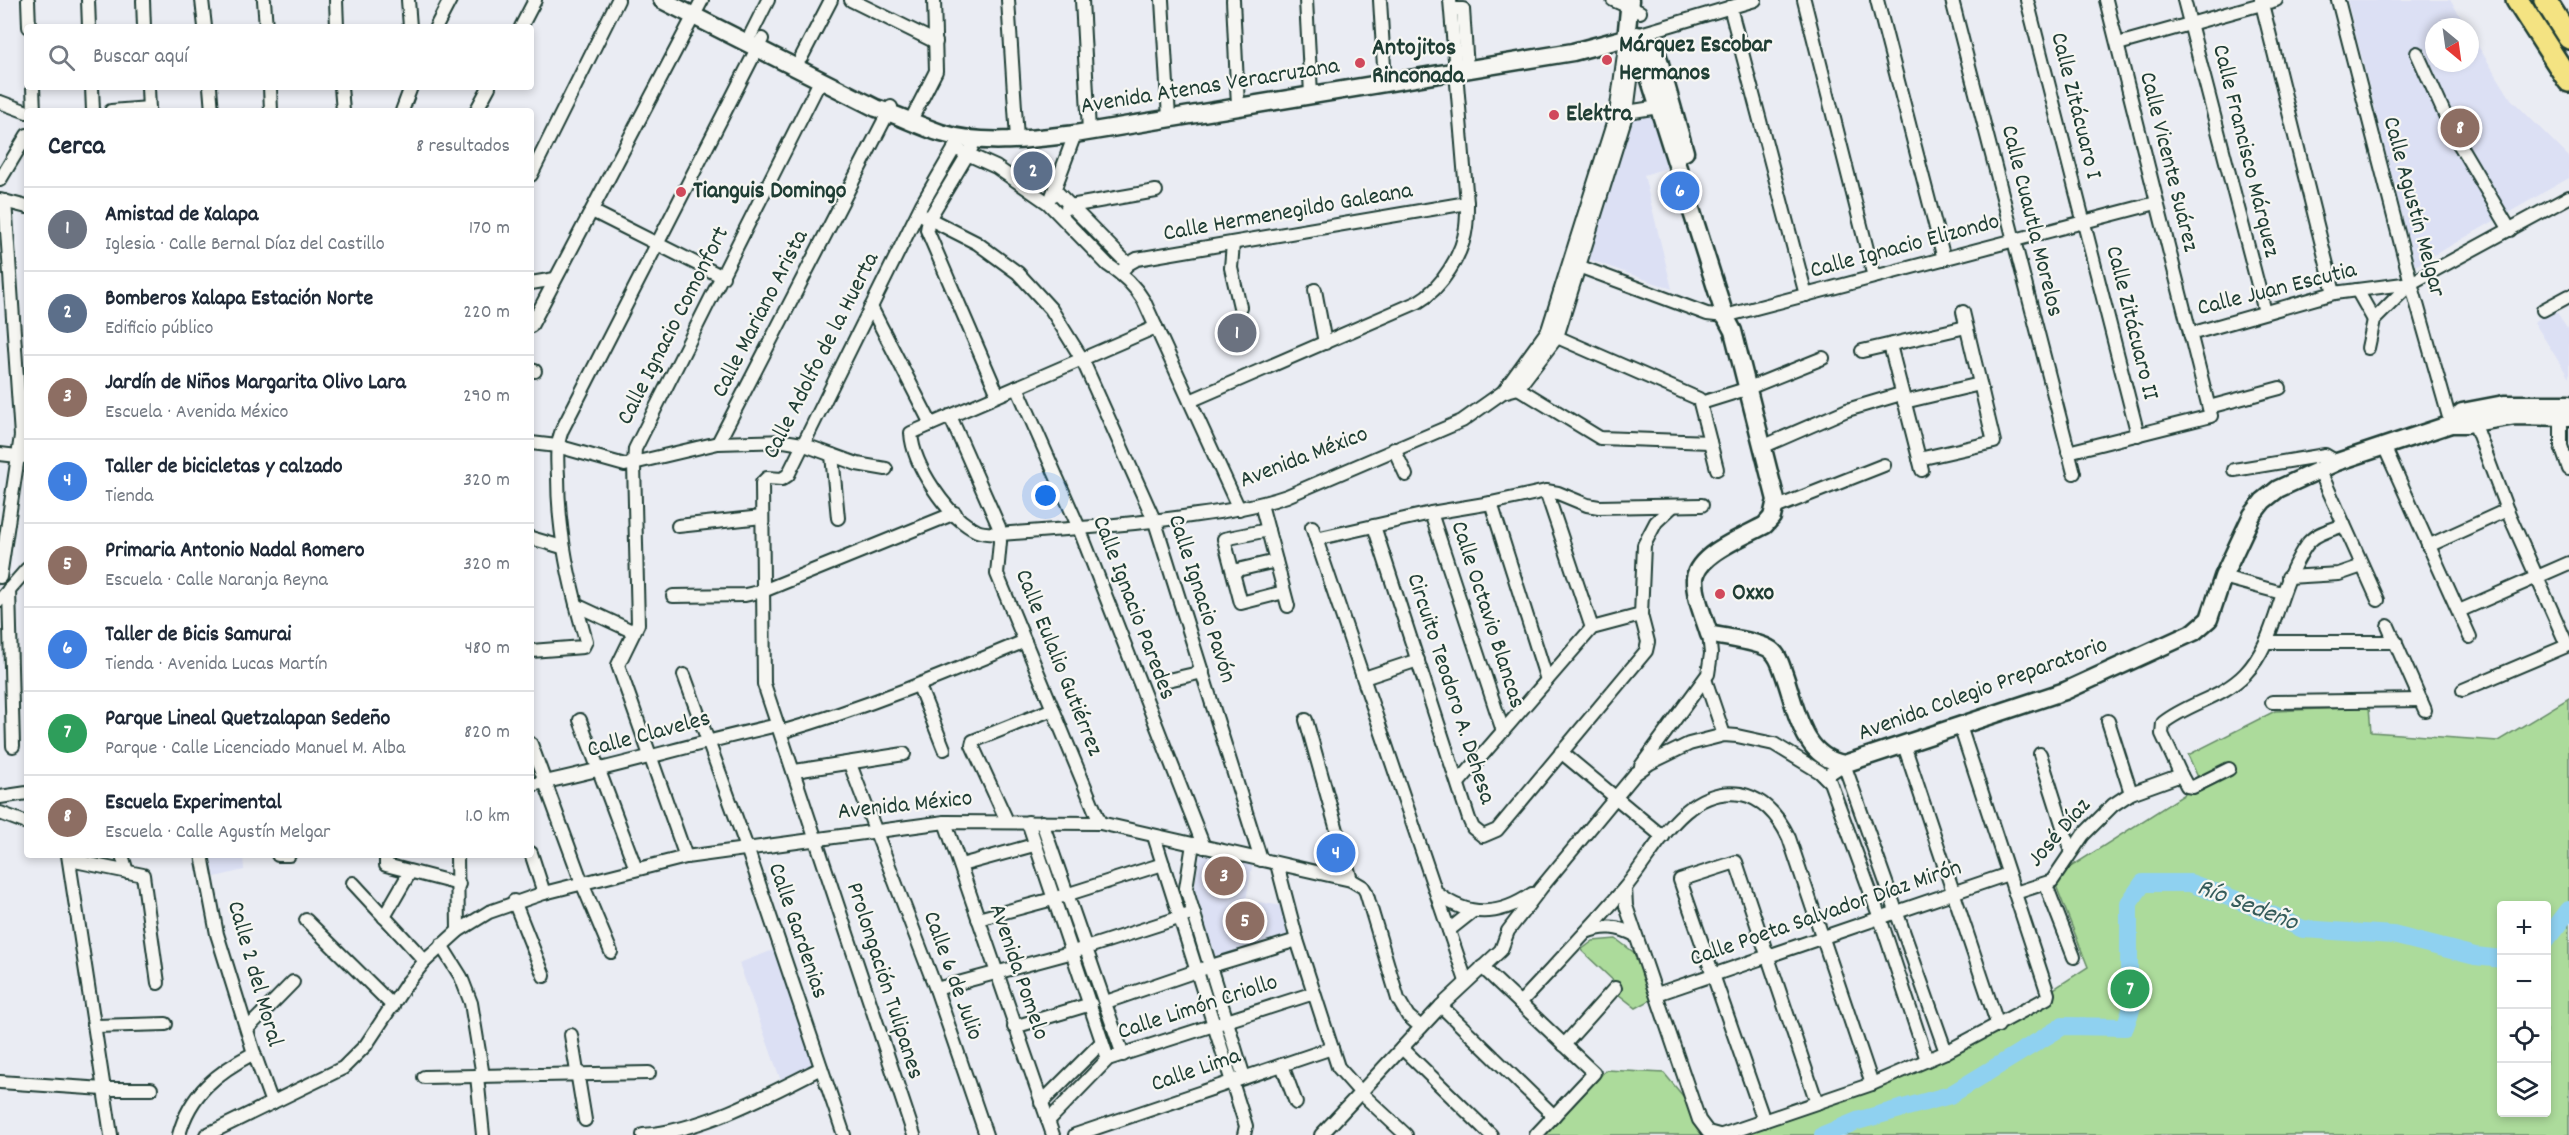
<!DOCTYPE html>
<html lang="es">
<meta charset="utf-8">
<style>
:root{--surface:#fff;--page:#f6f6f7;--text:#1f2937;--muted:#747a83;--line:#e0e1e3;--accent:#111827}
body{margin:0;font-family:Dekko,sans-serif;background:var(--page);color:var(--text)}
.controls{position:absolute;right:18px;bottom:18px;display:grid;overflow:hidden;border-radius:6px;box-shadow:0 3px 9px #0003}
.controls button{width:54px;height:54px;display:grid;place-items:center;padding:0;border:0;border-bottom:2px solid var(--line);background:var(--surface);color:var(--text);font:30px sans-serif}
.compass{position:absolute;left:2425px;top:18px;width:54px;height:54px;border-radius:50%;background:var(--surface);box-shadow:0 3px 9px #0003;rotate:151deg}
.you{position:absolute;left:1046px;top:496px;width:21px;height:21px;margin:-15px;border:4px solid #fff;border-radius:50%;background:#1a73e8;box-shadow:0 0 0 9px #1a73e833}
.badge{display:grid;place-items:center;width:39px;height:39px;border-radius:50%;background:var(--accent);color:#fff;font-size:20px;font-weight:700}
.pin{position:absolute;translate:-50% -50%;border:3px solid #fff;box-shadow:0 2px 6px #0006}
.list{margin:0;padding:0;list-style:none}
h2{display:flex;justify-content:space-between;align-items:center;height:78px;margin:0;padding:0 24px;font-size:26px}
h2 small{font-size:20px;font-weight:400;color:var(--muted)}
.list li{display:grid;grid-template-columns:39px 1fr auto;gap:18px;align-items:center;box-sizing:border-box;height:84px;padding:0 24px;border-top:2px solid var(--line)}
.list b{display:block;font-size:22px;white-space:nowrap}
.list p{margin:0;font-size:20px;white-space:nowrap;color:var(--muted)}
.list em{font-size:20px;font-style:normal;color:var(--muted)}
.icon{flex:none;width:33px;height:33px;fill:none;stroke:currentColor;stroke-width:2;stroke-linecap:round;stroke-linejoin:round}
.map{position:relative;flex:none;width:2569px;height:1135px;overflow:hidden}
.search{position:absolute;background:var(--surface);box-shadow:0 3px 9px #0003;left:24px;top:24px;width:510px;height:66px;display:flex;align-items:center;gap:15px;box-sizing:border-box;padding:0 21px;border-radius:6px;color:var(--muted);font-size:22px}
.panel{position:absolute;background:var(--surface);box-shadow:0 3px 9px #0003;left:24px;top:108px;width:510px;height:750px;border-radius:6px}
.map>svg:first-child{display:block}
.built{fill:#dce0f4}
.green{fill:#acdb9b;stroke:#668c68;stroke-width:1.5;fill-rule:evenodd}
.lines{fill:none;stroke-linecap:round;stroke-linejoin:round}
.river{stroke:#8fd1f0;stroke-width:18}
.street-casing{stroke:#1f3d34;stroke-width:16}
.secondary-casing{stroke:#1f3d34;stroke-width:21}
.highway-casing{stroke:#1f3d34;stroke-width:26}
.street{stroke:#f6f6f2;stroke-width:12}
.secondary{stroke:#f6f6f2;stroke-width:16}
.highway{stroke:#f4e382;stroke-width:21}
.poi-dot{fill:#d1495b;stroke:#f6f6f2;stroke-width:2}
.labels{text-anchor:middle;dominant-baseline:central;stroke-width:4.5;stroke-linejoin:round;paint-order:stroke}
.poi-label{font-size:24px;font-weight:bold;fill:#1f3d34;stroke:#f6f6f2;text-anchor:start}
.street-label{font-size:24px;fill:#1f3d34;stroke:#f6f6f2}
.water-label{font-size:26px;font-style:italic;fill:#355b5a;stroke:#f6f6f2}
</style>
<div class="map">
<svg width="2569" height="1135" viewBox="0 0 2569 1135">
<rect width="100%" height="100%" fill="#eaecf3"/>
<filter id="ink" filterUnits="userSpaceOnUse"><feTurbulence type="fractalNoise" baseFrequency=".0167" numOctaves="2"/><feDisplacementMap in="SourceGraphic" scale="12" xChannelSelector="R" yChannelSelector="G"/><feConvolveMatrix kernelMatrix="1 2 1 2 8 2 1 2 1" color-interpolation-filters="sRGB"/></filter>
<g filter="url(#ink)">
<g class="built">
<path d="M2347 0H2450L2467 27H2434V63H2470V33L2511 99 2569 157V178L2415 266Z"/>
<path d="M1657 111 1673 166 1644 175 1672 289 1585 258 1630 117Z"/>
<path d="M2555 309 2569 332V378L2534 322Z"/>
<path d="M1201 849 1253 861 1246 900 1283 906 1290 936 1216 959 1194 891Z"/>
<path d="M210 855H243L244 870 215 877Z"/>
<path d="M776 949 815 1064 781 1081 739 963Z"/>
</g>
<g class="green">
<path d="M2569 698V1135H1713L1958 1051 2088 967 2053 878 2201 784 2188 755 2275 711 2369 707 2371 732 2498 741ZM2502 906H2546V1112H2502Z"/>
<path d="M1616 939 1636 954 1651 1000 1636 1008 1618 994 1621 988 1581 950 1593 941Z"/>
<path d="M1606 1070 1664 1073 1693 1108 1709 1135H1544Z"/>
</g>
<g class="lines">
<g class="river">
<path d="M2546 940 2569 910"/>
<path d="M1823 1135 1857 1121 1950 1095 2063 1026 2125 1027 2132 1007 2129 985V903L2143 883H2190L2245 903 2303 929 2393 935 2475 956 2502 959"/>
</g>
<defs>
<g id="street">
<path d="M28 0 29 27"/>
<path d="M88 0 89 27"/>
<path d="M143 0 144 27"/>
<path d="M202 0 205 27"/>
<path d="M264 0 266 27"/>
<path d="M336 0 337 27"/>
<path d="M408 0 410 27"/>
<path d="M851 0 936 42"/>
<path d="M1008 0 1017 139"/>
<path d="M1082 0 1089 131"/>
<path d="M1162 0 1169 118"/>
<path d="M1233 0 1238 106"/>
<path d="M1306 0 1311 94"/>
<path d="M1380 0 1385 83"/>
<path d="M1613 0 1640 12"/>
<path d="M1804 0 1874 277"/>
<path d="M1877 0 1944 259"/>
<path d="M1952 0 2074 473"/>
<path d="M2027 0 2138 435"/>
<path d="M2184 0 2265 312"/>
<path d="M2261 0 2334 293"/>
<path d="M2338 0 2411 283 2451 424"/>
<path d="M1730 7 1806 295"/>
<path d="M1451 9H1463L1467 69"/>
<path d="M436 27 450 0"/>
<path d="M521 27 535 0"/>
<path d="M751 34 768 0"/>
<path d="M1637 35 1755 0"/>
<path d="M2118 44 2276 0"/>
<path d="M2417 53 2455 137 2510 230"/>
<path d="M801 58 831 0"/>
<path d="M33 87 34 111"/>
<path d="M92 87 93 111"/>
<path d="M148 87 149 111"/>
<path d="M210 87 212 111"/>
<path d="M270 87 271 111"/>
<path d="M341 87 343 111"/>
<path d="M0 102 27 112"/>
<path d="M111 111 149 108"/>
<path d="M402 111 411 87"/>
<path d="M476 111 489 87"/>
<path d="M1627 112 1665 106"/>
<path d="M911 120 936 71 934 0"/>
<path d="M972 147 929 219 927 230 998 395"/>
<path d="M954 148 996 167 1048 203 1108 265C1124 275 1135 286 1144 301L1239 509"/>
<path d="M531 175 618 0"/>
<path d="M0 180 27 135"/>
<path d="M1055 190 1128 264"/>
<path d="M1052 196 1075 134"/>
<path d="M0 200 27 207"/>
<path d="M1067 208 1070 206 1156 191"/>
<path d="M592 211 723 277"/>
<path d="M918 213 977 243 1018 273 1051 309 1082 359 1155 522 1261 860"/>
<path d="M1233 243 1231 268 1240 307"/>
<path d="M1570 263 1707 314 1725 316 2156 203"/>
<path d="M1120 273 1128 264 1137 259 1467 203"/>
<path d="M531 283 555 279"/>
<path d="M1315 290 1325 343"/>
<path d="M2357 290 2374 320"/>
<path d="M871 307 931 424"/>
<path d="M2543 310 2569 296"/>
<path d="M531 326 702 0"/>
<path d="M1156 327 911 433C913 465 947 517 977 531 984 534 993 533 1000 534 1066 529 1132 525 1197 515 1228 511 1258 506 1287 496L1462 421 1503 392 1518 388 1557 337 1627 112 1635 49"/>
<path d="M2190 334 2334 293 2411 283 2569 197"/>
<path d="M1557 337 1699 399 1717 469"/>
<path d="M1890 345 1922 470"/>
<path d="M2368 348 2374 320 2411 283"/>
<path d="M1862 351 1966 327"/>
<path d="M531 370 535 371"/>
<path d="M1513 385 1600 438 1710 442"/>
<path d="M1017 387 1079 528 1204 847"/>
<path d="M1503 392 1548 330 1616 114 1626 39"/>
<path d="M1190 401 1418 302C1441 289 1463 254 1466 227 1467 220 1467 211 1467 203L1450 0"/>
<path d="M1904 402 1980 384"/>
<path d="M1701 403 1746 389 1823 358"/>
<path d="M2209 407 2280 388"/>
<path d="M950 416 999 527 1000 542 997 574 1100 823"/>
<path d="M2561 416V446L2569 469"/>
<path d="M2474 422 2507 510 2567 645"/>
<path d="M531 443 557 446 625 465 718 443 784 441 802 444 857 464 886 469"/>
<path d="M718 443 891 107"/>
<path d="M2384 446 2470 637"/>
<path d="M1762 447 1847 410 1901 394"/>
<path d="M1394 449 1406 475"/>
<path d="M2068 452 2211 416 2106 0"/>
<path d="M0 454 26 457"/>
<path d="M832 455 838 518"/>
<path d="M1919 459 1994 442 1963 312"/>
<path d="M2319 469 2378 600"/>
<path d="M2234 470 2325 455 2337 462"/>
<path d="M1546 491 1592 628"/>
<path d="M1491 503 1547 680"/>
<path d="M1261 504 1288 606"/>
<path d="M1775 508 1884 465"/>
<path d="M1431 513 1503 731"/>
<path d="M678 526 762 517"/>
<path d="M1374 526 1469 819 1473 828 1483 836 1497 830 1646 651 1648 642 1641 615 1644 545 1656 522 1673 506"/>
<path d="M1312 527 1466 981"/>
<path d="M1268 530 1224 539 1241 603 1284 592"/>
<path d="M531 538 562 547"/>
<path d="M1316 539 1431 513 1491 503 1546 491 1558 493 1587 505 1599 507 1702 505"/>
<path d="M2428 546 2507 510"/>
<path d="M1233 571 1276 561"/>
<path d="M0 577 21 436 5 201"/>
<path d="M2223 577 2282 593"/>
<path d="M2288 577 2339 574 2362 566"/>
<path d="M9 589 13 746"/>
<path d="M673 596 745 595 763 591 955 513"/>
<path d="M0 600 27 569"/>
<path d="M576 605 634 632"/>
<path d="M2459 611 2569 563"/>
<path d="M2388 626 2425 710"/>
<path d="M2267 642H2396"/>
<path d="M531 651 583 647 586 641C570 585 558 535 558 476 557 460 556 446 562 430L762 39"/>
<path d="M684 675 747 848 844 1135"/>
<path d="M1364 678 1418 660"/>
<path d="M1705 679 1724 735"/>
<path d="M1168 680 1203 672"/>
<path d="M919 686 944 749"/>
<path d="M2463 690 2569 645"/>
<path d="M2272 702 2421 700"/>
<path d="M580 720 636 869"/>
<path d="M1306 720 1351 880"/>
<path d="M2108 721 2131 793"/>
<path d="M781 732C865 708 944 675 1025 641"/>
<path d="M531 744 582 883 611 952"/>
<path d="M1904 745 1998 1026"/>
<path d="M1561 752 1663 837"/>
<path d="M2040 754 2071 852"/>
<path d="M850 764 936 989 986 1135"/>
<path d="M1641 766 1708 674 1711 654 1709 634"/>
<path d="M795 771 904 754"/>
<path d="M2181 775 2187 786 2193 787 2229 769"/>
<path d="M1826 776 1844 764 1946 1052"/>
<path d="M1459 782 1592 628 1641 615"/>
<path d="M531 785C614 768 695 743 778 725"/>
<path d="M0 797 27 793"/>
<path d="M0 813 27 823"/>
<path d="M1007 821 972 745 973 741 1053 709"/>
<path d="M945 822 1053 1135"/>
<path d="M1028 822 1108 1059"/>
<path d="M1042 822 1123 1055"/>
<path d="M1154 836 1246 1126 1244 1135"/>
<path d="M1193 844 1186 888 1244 1077"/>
<path d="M531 853 544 893"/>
<path d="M68 855 111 1135"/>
<path d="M122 855 127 872"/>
<path d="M202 855 217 934 254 1053 272 1103"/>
<path d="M278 855H289"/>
<path d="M386 855V865L459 884"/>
<path d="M457 855 458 931"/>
<path d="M686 857 618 665 638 624 634 464 635 449 821 79"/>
<path d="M70 860 143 875 158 983"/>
<path d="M1277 864 1297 940 1338 1067 1361 1093 1406 1135"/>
<path d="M961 865 1034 845"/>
<path d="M353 883 425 961"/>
<path d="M2046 885 2074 957"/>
<path d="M1625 888 1626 906 1699 1120 1708 1132 1719 1135"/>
<path d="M2015 893 2052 881 2083 835 2113 805 2131 793 2181 775 2162 734 2163 723C2188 703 2222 698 2245 674 2275 643 2277 595 2298 559 2302 552 2305 545 2311 540 2319 532 2334 529 2344 525"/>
<path d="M1438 894C1469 918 1500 916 1532 894"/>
<path d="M514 901 544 976"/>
<path d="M384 917 410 872"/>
<path d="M978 919 1053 899 1163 864"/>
<path d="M306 920 393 1006"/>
<path d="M1449 930 1473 911"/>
<path d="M1586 932C1604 925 1618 926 1635 935"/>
<path d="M441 945 461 977 471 1003 483 1076"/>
<path d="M1482 967 1594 1073 1536 1135"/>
<path d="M936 989 1073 952 1194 913"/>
<path d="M1657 994 2008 874"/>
<path d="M1106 1002 1211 966 1297 940"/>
<path d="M1520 1003C1555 965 1591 928 1624 889 1655 852 1684 785 1741 794 1765 799 1779 817 1789 838L1872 1084"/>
<path d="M1441 1006 1554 1116"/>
<path d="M96 1026 166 1024"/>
<path d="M1014 1027 1091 1004"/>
<path d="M247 1029 293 982"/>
<path d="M571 1035 585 1120"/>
<path d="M1564 1045 1615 988"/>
<path d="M1402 1048 1491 1135"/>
<path d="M1282 1065 1296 1103"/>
<path d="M477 1076 483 1135"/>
<path d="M424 1077 649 1073"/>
<path d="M0 1082 104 1089H151"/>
<path d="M1041 1103 1102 1042"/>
<path d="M1048 1121 1108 1059 1314 993"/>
<path d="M1764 1121 1680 880 1736 862 1817 1103"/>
<path d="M179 1135C190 1093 218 1072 254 1053"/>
<path d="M206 1135 343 1068 366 1045 407 983 425 961 458 931 489 912 544 893 686 857 945 822 1100 823 1351 880 1363 887 1366 892 1398 999 1408 1016 1421 1027"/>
<path d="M643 1135C702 1131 770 1094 821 1068"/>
<path d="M914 1135 764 684 762 483 767 478 782 479 788 475 922 204 961 137"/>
<path d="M1075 1135 1332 1048"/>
<path d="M1321 1135 1441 1006 1501 950 1508 931 1541 888 1635 774 1650 763 1689 744 1724 735 1737 736 1774 744 1820 772 1830 782 1880 918 1927 1060"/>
<path d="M1722 1135 1872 1084 1946 1052 2047 998 2048 994 1960 726"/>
</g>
<g id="secondary">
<path d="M662 0 876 108C898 115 919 126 941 133 983 146 1032 139 1075 134L1573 52 1637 35 1657 53 1685 152"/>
<path d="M1630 0 1626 39 1643 58 1725 316 1733 331 1776 500 1772 517 1765 525C1745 536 1698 554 1695 578 1694 596 1704 617 1709 634 1725 638 1759 641 1771 650 1779 656 1781 666 1784 674 1797 710 1802 757 1844 764L2065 691 2194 632 2209 619 2223 577 2252 515 2263 501 2278 489 2337 462 2451 424H2466L2515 416 2569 417"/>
<path d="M2451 424 2462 412 2504 404H2569"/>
</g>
<g id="highway">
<path d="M2517 0 2569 81"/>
<path d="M2545 0 2569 38"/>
</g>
</defs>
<use href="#street" class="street-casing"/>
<use href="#secondary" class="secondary-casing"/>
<use href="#highway" class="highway-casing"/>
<use href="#street" class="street"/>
<use href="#secondary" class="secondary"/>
<use href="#highway" class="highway"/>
</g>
</g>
<g class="poi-dot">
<circle cx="1607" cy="60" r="6"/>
<circle cx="1360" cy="63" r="6"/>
<circle cx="1554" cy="115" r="6"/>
<circle cx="681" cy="192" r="6"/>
<circle cx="1720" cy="594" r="6"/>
</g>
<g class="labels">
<g class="poi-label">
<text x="1619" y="46">Márquez Escobar<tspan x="1619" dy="28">Hermanos</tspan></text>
<text x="1372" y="49">Antojitos<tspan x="1372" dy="28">Rinconada</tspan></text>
<text x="1566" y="115">Elektra</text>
<text x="693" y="192">Tianguis Domingo</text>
<text x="1732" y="594">Oxxo</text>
</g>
<g class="street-label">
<text transform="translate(1210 87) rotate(-9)">Avenida Atenas Veracruzana</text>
<text transform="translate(2075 106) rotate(76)">Calle Zitácuaro I</text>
<text transform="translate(2245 151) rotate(76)">Calle Francisco Márquez</text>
<text transform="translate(2168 162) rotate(76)">Calle Vicente Suárez</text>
<text transform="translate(2413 207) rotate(75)">Calle Agustín Melgar</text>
<text transform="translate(1288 213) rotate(-10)">Calle Hermenegildo Galeana</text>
<text transform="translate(2031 221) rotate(76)">Calle Cuautla Morelos</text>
<text transform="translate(1905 247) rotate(-15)">Calle Ignacio Elizondo</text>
<text transform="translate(2277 290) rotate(-14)">Calle Juan Escutia</text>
<text transform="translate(761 314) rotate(-63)">Calle Mariano Arista</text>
<text transform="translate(2131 323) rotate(76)">Calle Zitácuaro II</text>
<text transform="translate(674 326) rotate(-63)">Calle Ignacio Comonfort</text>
<text transform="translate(822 356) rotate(-63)">Calle Adolfo de la Huerta</text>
<text transform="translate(1304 458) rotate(-21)">Avenida México</text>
<text transform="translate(1201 599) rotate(72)">Calle Ignacio Pavón</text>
<text transform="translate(1133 608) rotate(69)">Calle Ignacio Paredes</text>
<text transform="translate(1487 615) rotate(72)">Calle Octavio Blancas</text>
<text transform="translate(1058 663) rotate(68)">Calle Eulalio Gutiérrez</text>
<text transform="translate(1450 689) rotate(72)">Circuito Teodoro A. Dehesa</text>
<text transform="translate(1983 690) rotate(-20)">Avenida Colegio Preparatorio</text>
<text transform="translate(649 735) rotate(-15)">Calle Claveles</text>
<text transform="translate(905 806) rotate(-6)">Avenida México</text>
<text transform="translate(2060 833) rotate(-49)">José Díaz</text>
<text transform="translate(1826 914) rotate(-19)">Calle Poeta Salvador Díaz Mirón</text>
<text transform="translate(797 931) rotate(71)">Calle Gardenias</text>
<text transform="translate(1018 972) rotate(71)">Avenida Pomelo</text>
<text transform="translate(254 974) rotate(74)">Calle 2 del Moral</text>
<text transform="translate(952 976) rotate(70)">Calle 6 de Julio</text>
<text transform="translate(884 981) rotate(72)">Prolongación Tulipanes</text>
<text transform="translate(1198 1008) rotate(-18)">Calle Limón Criollo</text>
<text transform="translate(1196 1071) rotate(-19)">Calle Lima</text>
</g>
<g class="water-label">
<text transform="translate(2247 906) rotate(21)">Río Sedeño</text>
</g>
</g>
</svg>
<div class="controls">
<button>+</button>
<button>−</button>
<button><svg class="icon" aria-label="locate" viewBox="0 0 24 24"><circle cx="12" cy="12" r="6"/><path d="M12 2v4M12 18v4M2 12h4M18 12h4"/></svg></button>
<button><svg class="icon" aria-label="layers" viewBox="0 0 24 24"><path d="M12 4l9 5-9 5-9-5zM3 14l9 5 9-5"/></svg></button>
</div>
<svg class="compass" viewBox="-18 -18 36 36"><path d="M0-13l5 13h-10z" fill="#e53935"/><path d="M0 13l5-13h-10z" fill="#747a83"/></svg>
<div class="you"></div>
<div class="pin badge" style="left:1237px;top:333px;background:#6b7280">1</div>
<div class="pin badge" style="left:1033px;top:171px;background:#5c6f8a">2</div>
<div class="pin badge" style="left:1224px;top:876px;background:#8d6e63">3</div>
<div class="pin badge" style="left:1336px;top:853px;background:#3f7fe0">4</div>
<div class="pin badge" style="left:1245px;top:921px;background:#8d6e63">5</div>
<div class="pin badge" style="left:1680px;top:191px;background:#3f7fe0">6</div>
<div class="pin badge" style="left:2130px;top:989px;background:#2e9e5b">7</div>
<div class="pin badge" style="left:2460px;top:128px;background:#8d6e63">8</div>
<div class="search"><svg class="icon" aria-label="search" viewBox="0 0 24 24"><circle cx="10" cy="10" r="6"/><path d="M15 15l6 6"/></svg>Buscar aquí</div>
<section class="panel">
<h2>Cerca<small>8 resultados</small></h2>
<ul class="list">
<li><span class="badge" style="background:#6b7280">1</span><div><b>Amistad de Xalapa</b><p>Iglesia · Calle Bernal Díaz del Castillo</p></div><em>170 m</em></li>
<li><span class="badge" style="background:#5c6f8a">2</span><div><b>Bomberos Xalapa Estación Norte</b><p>Edificio público</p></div><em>220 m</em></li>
<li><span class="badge" style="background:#8d6e63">3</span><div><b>Jardín de Niños Margarita Olivo Lara</b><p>Escuela · Avenida México</p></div><em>290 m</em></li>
<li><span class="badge" style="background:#3f7fe0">4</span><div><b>Taller de bicicletas y calzado</b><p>Tienda</p></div><em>320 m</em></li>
<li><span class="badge" style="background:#8d6e63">5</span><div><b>Primaria Antonio Nadal Romero</b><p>Escuela · Calle Naranja Reyna</p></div><em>320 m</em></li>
<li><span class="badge" style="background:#3f7fe0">6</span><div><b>Taller de Bicis Samurai</b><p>Tienda · Avenida Lucas Martín</p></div><em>480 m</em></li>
<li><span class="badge" style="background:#2e9e5b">7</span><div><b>Parque Lineal Quetzalapan Sedeño</b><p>Parque · Calle Licenciado Manuel M. Alba</p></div><em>820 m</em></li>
<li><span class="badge" style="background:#8d6e63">8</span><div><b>Escuela Experimental</b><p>Escuela · Calle Agustín Melgar</p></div><em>1.0 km</em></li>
</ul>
</section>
</div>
